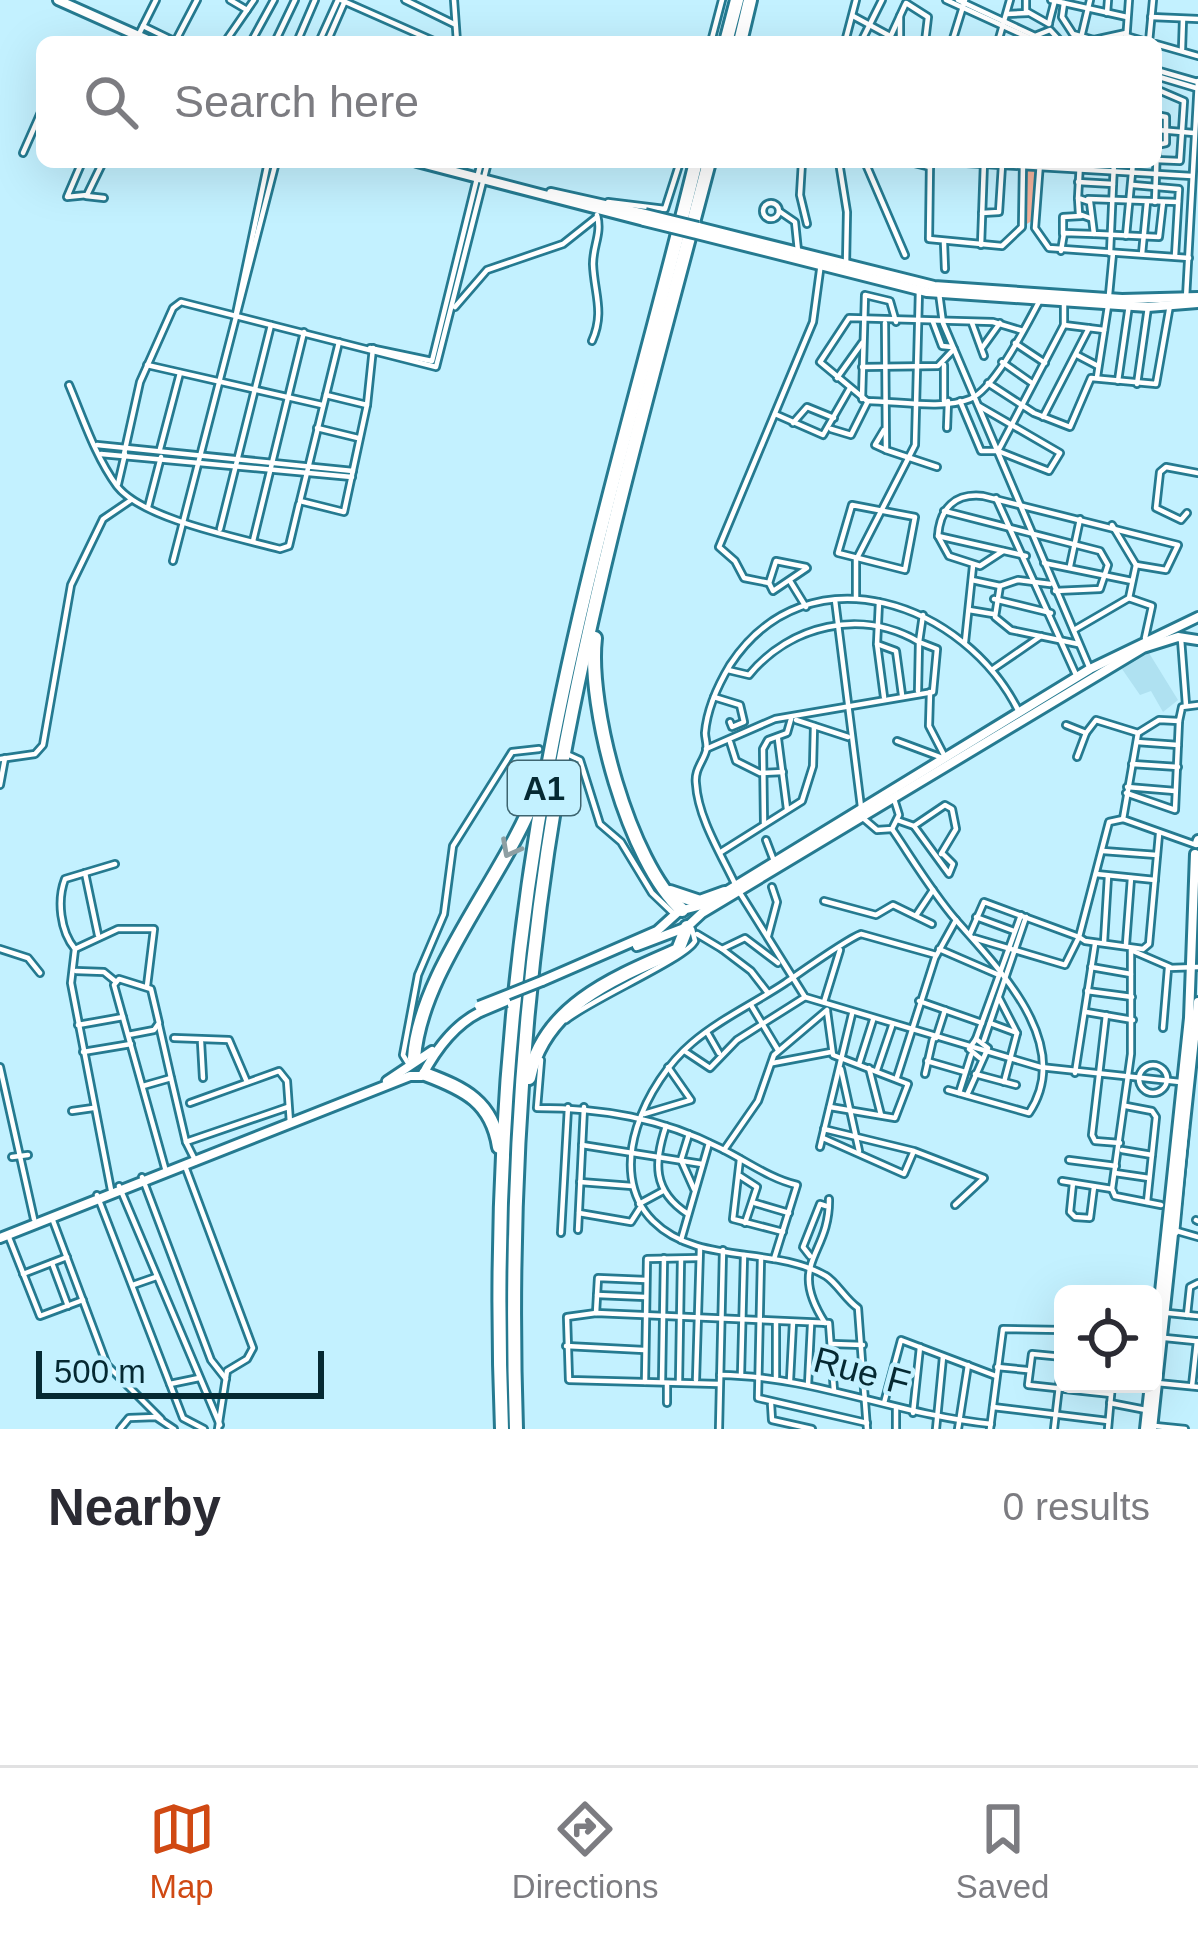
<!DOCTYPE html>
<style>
:root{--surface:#fff;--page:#f7f7f7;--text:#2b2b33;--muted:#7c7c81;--line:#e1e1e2;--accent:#d04913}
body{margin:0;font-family:Arial,sans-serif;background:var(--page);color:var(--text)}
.controls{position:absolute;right:36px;bottom:36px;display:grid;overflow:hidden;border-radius:18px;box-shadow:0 12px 48px #0002}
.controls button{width:108px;height:108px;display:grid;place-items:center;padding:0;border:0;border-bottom:3px solid var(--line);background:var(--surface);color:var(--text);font:60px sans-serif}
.scale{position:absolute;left:36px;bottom:30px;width:288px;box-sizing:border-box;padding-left:12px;border:6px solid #052932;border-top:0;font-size:33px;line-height:42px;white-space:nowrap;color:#052932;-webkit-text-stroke:9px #c3f1ff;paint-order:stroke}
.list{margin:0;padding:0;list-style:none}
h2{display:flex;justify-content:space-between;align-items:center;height:156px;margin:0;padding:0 48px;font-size:51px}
h2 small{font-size:39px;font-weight:400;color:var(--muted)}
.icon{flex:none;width:66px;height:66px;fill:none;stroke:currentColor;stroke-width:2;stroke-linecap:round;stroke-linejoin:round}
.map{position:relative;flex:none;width:1198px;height:1429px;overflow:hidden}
.search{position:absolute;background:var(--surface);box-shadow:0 12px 48px #0002;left:36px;right:36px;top:36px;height:132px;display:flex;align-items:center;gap:30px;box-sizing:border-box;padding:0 42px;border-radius:18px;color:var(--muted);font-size:45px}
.sheet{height:336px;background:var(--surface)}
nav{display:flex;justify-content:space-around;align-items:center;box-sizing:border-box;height:168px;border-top:3px solid var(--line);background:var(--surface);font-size:33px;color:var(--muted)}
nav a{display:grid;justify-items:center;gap:6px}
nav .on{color:var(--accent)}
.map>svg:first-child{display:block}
.built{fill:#afe1f1}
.green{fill:#f3b19b}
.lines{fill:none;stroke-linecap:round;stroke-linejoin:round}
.street-casing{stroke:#257a90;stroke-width:10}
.secondary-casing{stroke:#257a90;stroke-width:14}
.highway-casing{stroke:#257a90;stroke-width:18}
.street{stroke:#fff;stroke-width:4.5}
.secondary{stroke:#fff;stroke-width:8}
.highway{stroke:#fff;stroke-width:12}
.secondary-bridge-casing{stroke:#257a90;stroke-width:14;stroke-linecap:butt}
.secondary-bridge{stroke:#fff;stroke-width:8}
.oneway{stroke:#8e9fa3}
.labels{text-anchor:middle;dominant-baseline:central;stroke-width:9;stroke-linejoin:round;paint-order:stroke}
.shield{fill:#c3f1ff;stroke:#3e6570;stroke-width:3}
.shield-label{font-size:33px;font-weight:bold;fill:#052932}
.street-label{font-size:36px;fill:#052932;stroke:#c3f1ff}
</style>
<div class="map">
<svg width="1198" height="1429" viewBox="0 0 1198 1429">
<rect width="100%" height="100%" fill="#c3f1ff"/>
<path class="built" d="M1149 653 1178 700 1163 712 1151 691 1140 695 1122 669Z"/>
<path class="green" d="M1023 162H1038L1035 219 1025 225Z"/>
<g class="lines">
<defs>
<g id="street">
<path d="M230 0 247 10"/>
<path d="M341 0 436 42"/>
<path d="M405 0 454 24"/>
<path d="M454 0 457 42"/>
<path d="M946 0 1034 40"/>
<path d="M958 0 1035 36 1050 30 1061 42"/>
<path d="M1026 0V11L1049 24"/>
<path d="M1051 0 1127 17"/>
<path d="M906 3 928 17 925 42"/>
<path d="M1064 3 1062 17 1073 34 1094 40 1126 33"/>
<path d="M1107 13 1108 0"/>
<path d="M1007 14 1028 13"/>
<path d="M853 16 890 36"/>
<path d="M900 16V42"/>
<path d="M1151 17 1198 19"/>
<path d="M1049 23 1055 0"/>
<path d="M143 26 176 42"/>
<path d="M138 36 156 0"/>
<path d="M1126 36 1147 42"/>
<path d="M175 42 197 0"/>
<path d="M225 42 254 0"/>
<path d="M251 42 274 0"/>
<path d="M275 42 295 0"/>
<path d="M297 42 315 0"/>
<path d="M319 42 338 0"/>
<path d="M327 42 344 3"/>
<path d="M711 42 722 0"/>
<path d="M845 42 856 0"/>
<path d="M861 42 882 0"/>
<path d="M888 42 905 5"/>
<path d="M952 42 965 0"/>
<path d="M998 42 1010 0"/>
<path d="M1080 42 1090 0"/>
<path d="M1126 42 1129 0"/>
<path d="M1149 42 1153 0"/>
<path d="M1156 44 1198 56"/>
<path d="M1182 49 1183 19"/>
<path d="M1156 70 1198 82"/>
<path d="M1156 76 1196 88"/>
<path d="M1156 89 1184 101 1180 161 1156 160"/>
<path d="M1158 130 1194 133"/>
<path d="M23 153 42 110"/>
<path d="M82 162 67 197 87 195 103 162"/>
<path d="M802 162 800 195 807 224"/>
<path d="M839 162 847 212 846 265"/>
<path d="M865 162 905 255"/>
<path d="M910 162 930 167"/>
<path d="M930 162 929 239 1002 246 1022 227 1023 162"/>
<path d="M949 162 1192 176"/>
<path d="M1040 162 1035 228 1049 248 1189 258"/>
<path d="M1080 162 1078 198 1090 202 1094 234 1159 237 1163 202"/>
<path d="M1078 182 1113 184"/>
<path d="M1133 185 1179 189 1175 256"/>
<path d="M86 196 104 198"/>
<path d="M1078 198 1079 214 1090 218"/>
<path d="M1088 199 1178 202"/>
<path d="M608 202 665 209 680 162"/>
<path d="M1155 202 1157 145 1166 143V117L1156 115"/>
<circle cx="771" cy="211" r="8"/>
<path d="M779 211 795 222 798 251"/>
<path d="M982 213 999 212 1002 165"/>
<path d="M1063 234V217L1081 216"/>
<path d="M1126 236 1133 162"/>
<path d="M944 243 945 269"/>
<path d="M981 245 984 162"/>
<path d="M1061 251 1064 233 1094 234"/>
<path d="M1110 253 1114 162"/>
<path d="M1142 254 1147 202"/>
<path d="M939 293 943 323 1090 669"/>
<path d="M1109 295 1113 253"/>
<path d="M1186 298 1198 81"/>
<path d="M455 307 487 270 563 244 597 217"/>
<path d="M236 314 268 162"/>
<path d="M933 322 942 346 952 347"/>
<path d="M885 323 886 450 937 467"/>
<path d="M972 323 984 356"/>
<path d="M1064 325 1104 330"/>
<path d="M1023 331 993 322 849 318 820 362 867 401C896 401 943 410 970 399 995 389 1027 324 1040 300"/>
<path d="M592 341C605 312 594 293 593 264 593 245 602 234 597 215"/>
<path d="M339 342 300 501 344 512 367 405 373 348"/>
<path d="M1015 343 1045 363"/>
<path d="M370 348 432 361 481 162"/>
<path d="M982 348 1000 323"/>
<path d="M1077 355 1098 366"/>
<path d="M1002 362 1032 383"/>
<path d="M147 365 322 405"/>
<path d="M944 365V401"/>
<path d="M862 367 938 366 954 349"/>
<path d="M1097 377 1108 306"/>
<path d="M837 378 862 343"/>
<path d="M1118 381 1129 305"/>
<path d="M988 383 1034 413 1070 427 1091 378 1156 384 1170 305"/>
<path d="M1137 384 1148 307"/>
<path d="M69 385C83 418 95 456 117 486 142 519 240 538 280 549L289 546 299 504"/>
<path d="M326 395 367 405"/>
<path d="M862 399 865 295 890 301 896 322"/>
<path d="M960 401 981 451H998L1064 325V301"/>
<path d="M979 406 1060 453 1049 471 998 451"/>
<path d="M775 414 823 435 850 388"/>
<path d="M1043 417 1089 328"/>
<path d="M793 423 807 407 834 418"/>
<path d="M317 428 358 438"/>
<path d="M947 428 948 401"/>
<path d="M831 429 851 435 868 401"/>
<path d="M884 430 875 445 886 450"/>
<path d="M97 445 353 471"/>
<path d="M160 449 180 373"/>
<path d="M101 454 352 477"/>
<path d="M124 454 140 382 173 308 181 302 436 367 488 162"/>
<path d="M118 484 125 454"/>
<path d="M996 498 1077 677"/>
<path d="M852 505 915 517 905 570 838 553Z"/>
<path d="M148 507 161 457"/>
<path d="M944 511 1100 551 1108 565 1100 589 1055 591"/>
<path d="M1187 513 1181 520 1156 508 1160 472 1166 467 1198 473"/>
<path d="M220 529 271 325"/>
<path d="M938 536 1026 556"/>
<path d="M253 541 304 332"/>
<path d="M1003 551 980 566 949 556 938 536C940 508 955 493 983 496L1178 545 1166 570 1136 565"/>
<path d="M173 561 276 162"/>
<path d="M776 561 806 567 807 568 773 591 769 583Z"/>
<path d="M1044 563 1132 581"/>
<path d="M1070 566 1080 519"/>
<path d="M972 580 1000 586"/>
<path d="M790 581 806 607"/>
<path d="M769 583 744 578 735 561 719 547 813 322 821 263"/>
<path d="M1050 584 1018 580 1000 586 995 617 1011 630 1078 644"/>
<path d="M856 598V560L915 445 919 290"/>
<path d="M1129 598 1152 606 1145 638"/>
<path d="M994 599 1051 613"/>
<path d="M835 600 861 807"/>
<path d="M879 602 877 644 884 697"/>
<path d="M969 610 993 614"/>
<path d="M1074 630 1129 598 1136 565 1112 525"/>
<path d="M1181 639 1186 705"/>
<path d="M965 642 973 566"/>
<path d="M877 644 896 651 902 695"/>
<path d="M993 669 1041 636"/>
<path d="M728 670 749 675C790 625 861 608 919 642L918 691"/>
<path d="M930 692 929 726 944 755"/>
<path d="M714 697 740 705 744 722 732 727 730 722"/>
<path d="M796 720 848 737"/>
<path d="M1066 725 1086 733 1096 720 1138 733 1159 720 1179 721 1182 707 1198 705"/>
<path d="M1138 733 1123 819 1196 845"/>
<path d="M778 739 787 809"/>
<path d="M897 741 940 757"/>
<path d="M730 742 736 761 760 773 783 772"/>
<path d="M1137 742 1178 745"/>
<path d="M706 749 775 719 933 692 937 649 919 642 923 615"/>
<path d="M569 755 580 760 600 824 621 842 652 893 674 914"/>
<path d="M1077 757 1086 733"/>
<path d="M0 759 35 754 43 745 71 585 103 519 131 500"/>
<path d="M1132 764 1178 767"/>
<path d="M0 785 5 758"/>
<path d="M1127 787 1175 791"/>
<path d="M1126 793 1175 810 1179 721"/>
<path d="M863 818 877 830 892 829 899 815 894 799"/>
<path d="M1123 819 1109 822 1079 937 1085 941 1143 949 1149 944 1159 834"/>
<path d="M897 820 914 826 949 874 953 864 942 853"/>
<path d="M764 823 763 749 768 740 787 733 791 719"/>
<path d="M914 826 945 805 952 809 956 829 941 854"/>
<path d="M892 829C913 860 932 892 956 920 998 968 1075 1044 1029 1113L948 1090"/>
<path d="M766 840 774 861"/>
<path d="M1103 851 1157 855"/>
<path d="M721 852 802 801 813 766 814 726"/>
<path d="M85 873 98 935"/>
<path d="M1096 874 1155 880"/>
<path d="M736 886C722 856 698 818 696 784 694 770 703 762 706 751 708 745 705 739 705 733 707 709 718 685 730 665 808 546 966 603 1019 712"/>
<path d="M740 893 805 997 1040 1067 1180 1082"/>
<path d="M824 901 876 915 893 905 932 924"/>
<path d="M917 914 933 890"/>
<path d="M976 917 1014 931"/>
<path d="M697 934 722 949"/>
<path d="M970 934 984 902 1079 937 1065 965 974 938"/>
<path d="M768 936 777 902 772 887"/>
<path d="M1104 942 1108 876"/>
<path d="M1126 944 1131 878"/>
<path d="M0 949 28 958 40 973"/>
<path d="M75 949 118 929H154L147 986"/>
<path d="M939 949 999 975"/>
<path d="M1131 950V1054L1112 1189 1115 1196 1161 1205"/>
<path d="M1133 951 1170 967"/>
<path d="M1091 967 1131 974"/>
<path d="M76 971 104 972 115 981"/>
<path d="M1087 991 1132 997"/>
<path d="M768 993 751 971 722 949 745 938 778 963"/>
<path d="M999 998 1017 1033 1004 1082"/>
<path d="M919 1001 982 1023"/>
<path d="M824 1002 840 950"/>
<path d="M751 1005 778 1050"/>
<path d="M827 1011 833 1055 908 1084 895 1118 830 1107"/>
<path d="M1086 1012 1133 1020"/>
<path d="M1106 1015 1092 1135 1095 1141 1120 1143"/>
<path d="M566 1020C592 999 687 958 695 941L692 929"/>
<path d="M990 1023 1017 1033"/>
<path d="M78 1025 123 1017"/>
<path d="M159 1025 171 1078"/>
<path d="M1163 1028 1168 968 1198 967"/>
<path d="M707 1032 719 1053"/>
<path d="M128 1035 154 1030 159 1023 151 989 119 979 114 985 165 1168"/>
<path d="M174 1038 229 1040 247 1082"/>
<path d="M936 1038 945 1010"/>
<path d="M976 1039 1021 915"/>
<path d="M984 1040 1026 917"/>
<path d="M201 1042 203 1078"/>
<path d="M83 1052 131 1044"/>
<path d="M686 1052 710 1068 737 1040 805 997"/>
<path d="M541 1060 537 1108C602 1108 661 1118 720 1148 745 1160 770 1179 797 1185L774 1259"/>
<path d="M927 1061 965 1072"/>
<path d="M408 1063 403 1055 418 975 444 914 453 846 512 752 539 749"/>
<path d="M773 1063 831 1052"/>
<path d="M859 1064 873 1020"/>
<circle cx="1153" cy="1079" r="14"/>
<path d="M0 1067 34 1219"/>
<path d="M869 1068 881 1115"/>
<path d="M841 1069 859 1151"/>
<path d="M877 1070 892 1026"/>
<path d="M1075 1073 1095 944"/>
<path d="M925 1074 933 1039"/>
<path d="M975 1074 1016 1085"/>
<path d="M897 1077 935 958 956 920"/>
<path d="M143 1086 171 1078 186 1142 196 1162"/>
<path d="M959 1093 971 1055"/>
<path d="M967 1095 988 1048 976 1039 969 1049 980 1058"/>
<path d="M190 1103 279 1071 287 1081 290 1123"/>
<path d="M1126 1106 1152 1111 1156 1117 1147 1202"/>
<path d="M72 1111 93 1108"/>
<path d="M644 1114 691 1100 668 1067"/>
<path d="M666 1126C654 1162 652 1191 688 1214"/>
<path d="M824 1129 914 1151 984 1178 955 1205"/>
<path d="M689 1134 681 1160 694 1189"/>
<path d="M823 1138 904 1174 913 1153"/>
<path d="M186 1142 288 1107"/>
<path d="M582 1145 702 1164"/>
<path d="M820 1147 852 1014"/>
<path d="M724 1150 758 1101 774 1055 827 1010"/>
<path d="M1122 1150 1152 1155"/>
<path d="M12 1157 28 1155"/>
<path d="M740 1159 733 1219 783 1232"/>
<path d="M1069 1160 1116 1166"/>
<path d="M185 1166 253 1348 247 1359 227 1371 218 1429"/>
<path d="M1115 1173 1149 1178"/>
<path d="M740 1176 757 1187 745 1223"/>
<path d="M142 1177 211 1360 226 1379"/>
<path d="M1062 1181 1112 1189"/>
<path d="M580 1182 632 1186"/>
<path d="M1073 1183 1070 1212 1075 1217 1090 1218 1094 1187"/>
<path d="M119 1186 220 1425"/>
<path d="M111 1190 71 983 75 949C60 931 57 900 65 879L115 864"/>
<path d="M97 1195 183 1418 204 1429"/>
<path d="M755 1203 789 1213"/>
<path d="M639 1204 663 1191"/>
<path d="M579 1213 631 1222 640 1208"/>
<path d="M52 1218 107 1365 161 1419"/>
<path d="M1196 1220 1198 1221"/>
<path d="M578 1230 584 1107"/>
<path d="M1177 1231 1198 1237"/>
<path d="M561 1233 568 1107"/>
<path d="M1176 1233 1186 1127"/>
<path d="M8 1235 40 1316 83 1300"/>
<path d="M681 1240 709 1143"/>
<path d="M810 1256 803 1247 820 1204 826 1206"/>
<path d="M761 1258 758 1398 867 1423"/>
<path d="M52 1263 68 1306"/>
<path d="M23 1274 67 1257"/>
<path d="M133 1285 156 1277"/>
<path d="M597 1295 645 1297"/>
<path d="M596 1313 598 1278 646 1280"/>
<path d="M1168 1313 1198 1316"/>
<path d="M1187 1315 1190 1287 1198 1283"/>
<path d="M776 1323V1377"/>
<path d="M825 1323C786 1262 830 1256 829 1199"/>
<path d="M1165 1338 1195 1341"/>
<path d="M833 1344 863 1345"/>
<path d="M566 1346 644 1350"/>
<path d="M1063 1357 1032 1354 1028 1385 1111 1394"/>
<path d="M997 1367 1027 1370"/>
<path d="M720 1375C813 1376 898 1415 991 1424"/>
<path d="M741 1375 744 1255"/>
<path d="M696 1380 700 1248"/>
<path d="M790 1380 793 1322"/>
<path d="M645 1382 647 1259 699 1258"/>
<path d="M662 1382 664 1258"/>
<path d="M679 1382 681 1259"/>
<path d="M1157 1383 1198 1387"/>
<path d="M170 1384 199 1378"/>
<path d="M719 1384 569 1380 567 1317 596 1313 829 1323 834 1391"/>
<path d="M808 1385 811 1325"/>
<path d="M1192 1386 1197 1341"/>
<path d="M667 1403V1384"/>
<path d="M884 1403 901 1340 996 1376"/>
<path d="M1110 1403 1146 1410"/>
<path d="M771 1404 772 1420 812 1429"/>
<path d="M993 1407 1108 1421"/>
<path d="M896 1409V1429"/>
<path d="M913 1413 920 1347"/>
<path d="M1155 1426 1185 1429"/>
<path d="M120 1429 129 1418 156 1417 174 1429"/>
<path d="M719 1429 723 1250"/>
<path d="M867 1429 858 1308C846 1300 837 1283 826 1276 773 1245 698 1266 653 1221 603 1171 647 1081 692 1043 720 1019 755 1003 785 983 801 972 847 939 861 934L936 955"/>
<path d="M936 1429 943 1357"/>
<path d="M958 1429 968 1365"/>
<path d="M990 1429 1003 1329 1063 1330"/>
<path d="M1054 1429 1063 1352"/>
<path d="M1108 1429 1112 1384"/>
</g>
<g id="secondary">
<path d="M58 0 152 42"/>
<path d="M417 162 644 221"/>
<path d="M551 193 645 214"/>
<path d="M698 227 934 286 1122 299 1198 297"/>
<path d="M697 234 927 292 1148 307 1198 303"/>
<path d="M1197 843 1198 840"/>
<path d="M724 893 1090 669 1198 617"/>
<path d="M637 946 687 927 702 913 1143 648 1178 637 1198 640"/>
<path d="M542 981 657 931 679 911 706 904"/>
<path d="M387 1081 432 1051"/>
<path d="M0 1238 410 1076H422C434 1053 452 1026 480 1012"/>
<path d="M1153 1358 1189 1018 1195 854"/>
<path d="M1145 1429 1150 1384"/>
<path d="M1152 1429 1198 1002"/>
</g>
<g id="highway">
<path d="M726 42 737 0"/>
<path d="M740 42 750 0"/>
<path d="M595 638C587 707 629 863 682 910"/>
<path d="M670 892 700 902 725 893"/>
<path d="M414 1058C420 970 508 873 538 788"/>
<path d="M425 1074C465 1089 492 1102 499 1147"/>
<path d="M529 1078C544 1005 616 977 678 950L687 927"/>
<path d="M502 1429C493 1207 508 979 549 761 587 558 647 362 696 162"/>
<path d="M516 1429C509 1218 521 1005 556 797 593 583 654 372 709 162"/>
</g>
</defs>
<use href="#street" class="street-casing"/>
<use href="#secondary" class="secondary-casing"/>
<use href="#highway" class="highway-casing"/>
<use href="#street" class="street"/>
<use href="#secondary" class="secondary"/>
<use href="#highway" class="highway"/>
<defs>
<g id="secondary-bridge">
<path d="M645 214 698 227"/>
<path d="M644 221 697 234"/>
<path d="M479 1006 542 981"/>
<path d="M480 1012 506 1001"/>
</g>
</defs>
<use href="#secondary-bridge" class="secondary-bridge-casing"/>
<use href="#secondary-bridge" class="secondary-bridge"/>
</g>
<defs><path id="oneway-chevron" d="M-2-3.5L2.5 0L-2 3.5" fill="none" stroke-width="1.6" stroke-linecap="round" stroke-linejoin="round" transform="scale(3)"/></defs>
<use class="oneway" href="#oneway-chevron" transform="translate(510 849) rotate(118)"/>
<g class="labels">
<rect class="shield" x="508" y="761" width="72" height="54" rx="9"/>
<g class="shield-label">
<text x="544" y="788">A1</text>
</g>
<g class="street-label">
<text transform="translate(862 1371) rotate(15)">Rue F</text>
</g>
</g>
</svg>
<div class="controls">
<button><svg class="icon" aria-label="locate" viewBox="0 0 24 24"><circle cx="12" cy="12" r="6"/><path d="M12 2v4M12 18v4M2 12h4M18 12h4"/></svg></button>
</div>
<div class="scale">500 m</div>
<div class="search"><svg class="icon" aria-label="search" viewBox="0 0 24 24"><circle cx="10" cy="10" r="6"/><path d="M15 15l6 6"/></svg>Search here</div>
</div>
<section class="sheet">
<h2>Nearby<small>0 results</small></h2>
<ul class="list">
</ul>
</section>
<nav>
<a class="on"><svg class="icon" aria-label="map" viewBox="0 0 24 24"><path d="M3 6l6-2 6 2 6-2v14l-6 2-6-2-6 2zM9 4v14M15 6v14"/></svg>Map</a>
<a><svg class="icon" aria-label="directions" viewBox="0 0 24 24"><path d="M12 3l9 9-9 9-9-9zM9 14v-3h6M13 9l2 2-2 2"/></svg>Directions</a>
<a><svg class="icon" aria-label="saved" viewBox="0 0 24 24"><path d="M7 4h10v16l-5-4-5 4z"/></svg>Saved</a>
</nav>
